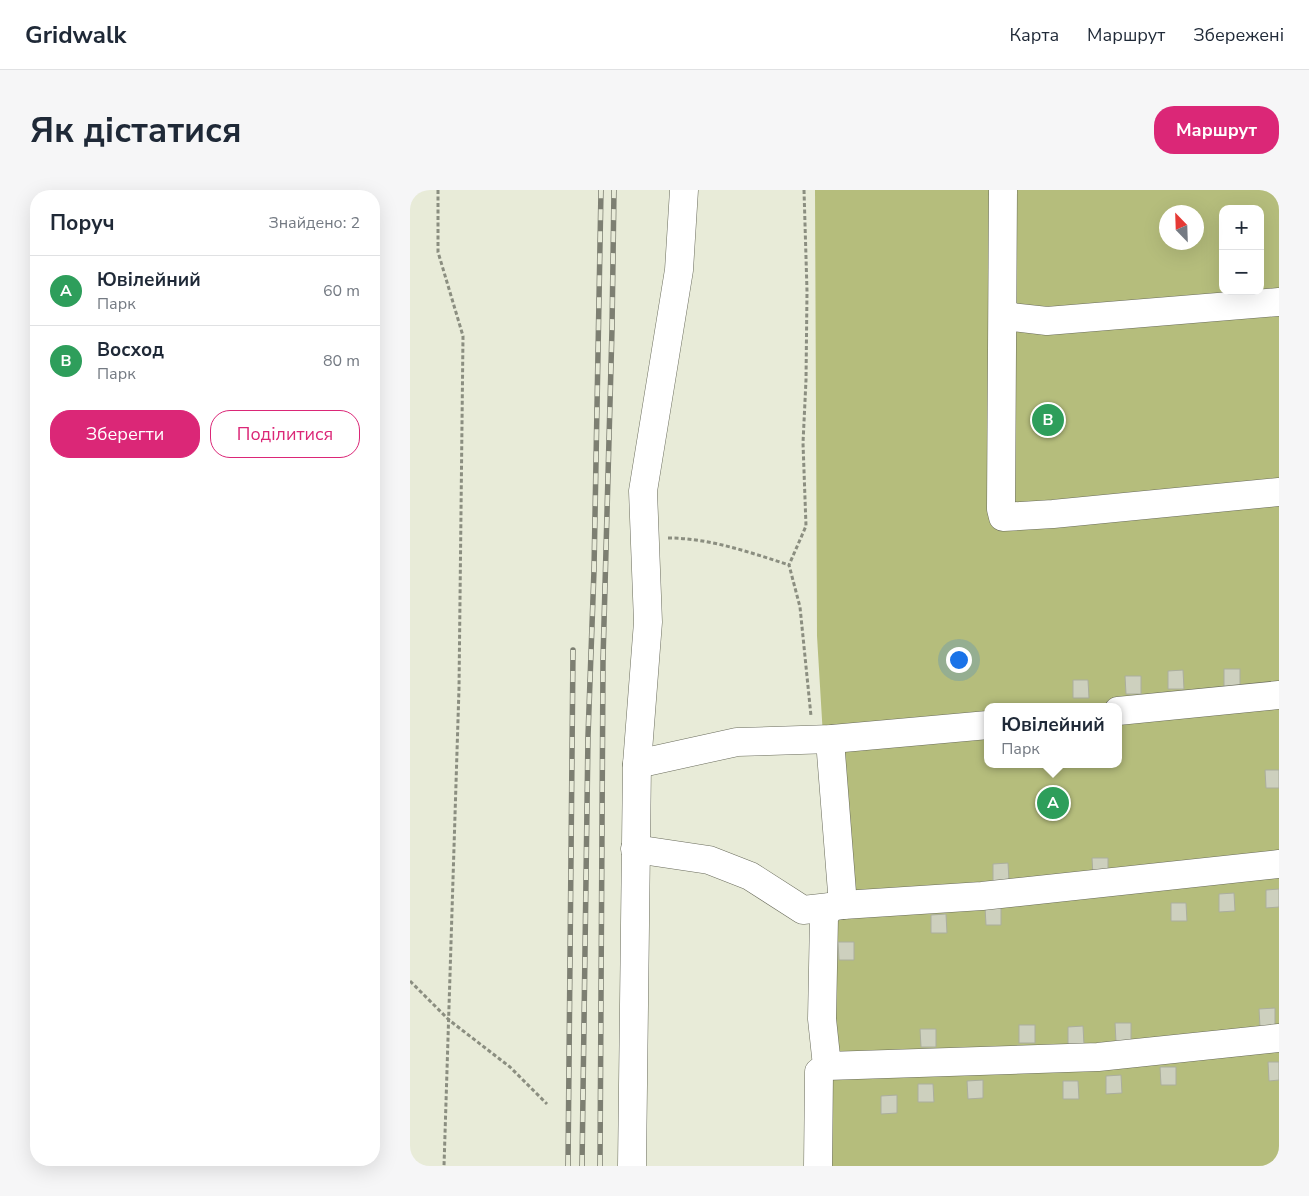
<!DOCTYPE html>
<html lang="uk">
<meta charset="utf-8">
<style>
:root{--surface:#fff;--page:#f6f6f7;--text:#1f2937;--muted:#747a83;--line:#e0e1e3;--accent:#db2777}
body{margin:0;font-family:"Nunito Sans",sans-serif;background:var(--page);color:var(--text)}
.controls{position:absolute;right:15px;top:15px;display:grid;overflow:hidden;border-radius:10px;box-shadow:0 5px 20px #0002}
.controls button{width:45px;height:45px;display:grid;place-items:center;padding:0;border:0;border-bottom:1px solid var(--line);background:var(--surface);color:var(--text);font:25px sans-serif}
.compass{position:absolute;left:749px;top:15px;width:45px;height:45px;border-radius:50%;background:var(--surface);box-shadow:0 5px 20px #0002;rotate:337deg}
.you{position:absolute;left:548px;top:469px;width:18px;height:18px;margin:-12px;border:4px solid #fff;border-radius:50%;background:#1a73e8;box-shadow:0 0 0 8px #1a73e833}
.badge{display:grid;place-items:center;width:32px;height:32px;border-radius:50%;background:var(--accent);color:#fff;font-size:16px;font-weight:700}
.pin{position:absolute;translate:-50% -50%;border:2px solid #fff;box-shadow:0 1px 5px #0006}
.popup{position:absolute;left:574px;top:513px;width:138px;height:65px;box-sizing:border-box;display:grid;place-content:center;border-radius:10px;background:var(--surface);filter:drop-shadow(0 1px 4px #0005);font-size:16px;white-space:nowrap;color:var(--muted)}
.popup b{font-size:19px;color:var(--text)}
.popup::after{content:'';position:absolute;left:50%;top:100%;margin-left:-10px;border:10px solid transparent;border-top-color:var(--surface)}
.list{margin:0;padding:0;list-style:none}
h2{display:flex;justify-content:space-between;align-items:center;height:65px;margin:0;padding:0 20px;font-size:21px}
h2 small{font-size:16px;font-weight:400;color:var(--muted)}
.list li{display:grid;grid-template-columns:32px 1fr auto;gap:15px;align-items:center;box-sizing:border-box;height:70px;padding:0 20px;border-top:1px solid var(--line)}
.list b{display:block;font-size:19px;white-space:nowrap}
.list p{margin:0;font-size:16px;white-space:nowrap;color:var(--muted)}
.list em{font-size:16px;font-style:normal;color:var(--muted)}
.actions{display:flex;gap:10px;padding:15px 20px}
.actions a{flex:1;padding:11px 0;border:1px solid var(--accent);border-radius:20px;text-align:center;font-size:18px;color:var(--accent)}
.actions .main{background:var(--accent);color:#fff}
.map{position:relative;flex:none;width:869px;height:976px;overflow:hidden;border-radius:20px}
header{display:flex;align-items:center;gap:30px;box-sizing:border-box;height:70px;padding:0 25px;background:var(--surface);border-bottom:1px solid var(--line)}
header strong{font-size:24px}
nav{display:flex;gap:28px;margin-inline-start:auto;font-size:18px}
.intro{display:flex;align-items:center;justify-content:space-between;box-sizing:border-box;height:120px;padding:0 30px}
h1{margin:0;font-size:35px}
.button{padding:12px 22px;border-radius:20px;background:var(--accent);color:#fff;font-size:18px;font-weight:700}
main{display:flex;gap:30px;padding:0 30px}
aside{flex:1;background:var(--surface);border-radius:20px;box-shadow:0 5px 20px #0002}
.map>svg:first-child{display:block}
.green{fill:#b5bd7c;fill-rule:evenodd}
.building{fill:#cdd0be;stroke:#abae9d}
.lines{fill:none;stroke-linecap:round;stroke-linejoin:round}
.minor-casing{stroke:#6a6c5c;stroke-width:29}
.path{stroke:#8b8e80;stroke-width:3;stroke-dasharray:4 2.5;stroke-linecap:butt}
.minor{stroke:#fff;stroke-width:28}
.rail-casing{stroke:#7d7f72;stroke-width:5.5}
.rail{stroke:#e8ebd8;stroke-width:4;stroke-dasharray:11;stroke-linecap:butt}
</style>
<header>
<strong>Gridwalk</strong>
<nav><a>Карта</a><a>Маршрут</a><a>Збережені</a></nav>
</header>
<div class="intro"><h1>Як дістатися</h1><a class="button">Маршрут</a></div>
<main>
<aside>
<h2>Поруч<small>Знайдено: 2</small></h2>
<ul class="list">
<li><span class="badge" style="background:#2e9e5b">A</span><div><b>Ювілейний</b><p>Парк</p></div><em>60 m</em></li>
<li><span class="badge" style="background:#2e9e5b">B</span><div><b>Восход</b><p>Парк</p></div><em>80 m</em></li>
</ul>
<div class="actions"><a class="main">Зберегти</a><a>Поділитися</a></div>
</aside>
<div class="map">
<svg width="869" height="976" viewBox="0 0 869 976">
<rect width="100%" height="100%" fill="#e8ebd8"/>
<path class="green" d="M405 0H869V976H420L418 908 427 780 407 446ZM813 19H850V101H813ZM756 22H786V52H756ZM578 517H708V574H578Z"/>
<g class="building">
<rect x="814" y="479" width="16" height="18"/>
<path d="M773 480 774 499H758V481Z"/>
<path d="M715 486H731V504H716Z"/>
<path d="M663 490H678L679 508H663Z"/>
<path d="M855 580H869V598H856Z"/>
<path d="M682 668H698V686H683Z"/>
<path d="M598 673 599 691H583V674Z"/>
<path d="M869 699V717L856 718V700Z"/>
<path d="M824 703 825 721 809 722V704Z"/>
<path d="M761 713H776L777 731H761Z"/>
<path d="M575 717H591V735H576Z"/>
<path d="M536 724 537 743H521V725Z"/>
<path d="M428 752H444V770H429Z"/>
<path d="M865 818V836L850 837 849 819Z"/>
<path d="M705 833H721V851L706 852Z"/>
<rect x="609" y="835" width="16" height="18"/>
<path d="M673 836 674 855H658V837Z"/>
<path d="M510 839H526V857H511Z"/>
<path d="M858 872H869V890L859 891Z"/>
<path d="M750 877H766V895H751Z"/>
<path d="M711 885 712 903 696 904V886Z"/>
<path d="M573 890V908L558 909 557 891Z"/>
<path d="M653 891H668L669 909H653Z"/>
<path d="M508 894H523L524 912H508Z"/>
<path d="M487 905V923L471 924V906Z"/>
</g>
<g class="lines">
<defs>
<g id="minor">
<path d="M593 0 591 319 593 327 643 324 869 302"/>
<path d="M593 126 637 131 869 112"/>
<path d="M708 521 869 505"/>
<path d="M227 574 327 552 422 549 578 535"/>
<path d="M225 659 299 670 340 686 393 720 420 717"/>
<path d="M433 715 572 706 869 674"/>
<path d="M417 876 688 867 869 848"/>
<path d="M222 976 227 574 238 432 233 301 269 80 274 0"/>
<path d="M408 976 409 882 417 876 412 829 414 727 420 717 433 715 421 563 422 549"/>
</g>
</defs>
<use href="#minor" class="minor-casing"/>
<g class="path">
<path d="M28 0V62L53 146 49 498 34 976"/>
<path d="M394 0 397 101 396 190 393 253 396 336 379 375 390 417 401 526"/>
<path d="M258 348C299 348 339 362 379 375"/>
<path d="M0 791 39 830 100 877 137 914"/>
</g>
<use href="#minor" class="minor"/>
<defs>
<g id="rail">
<path d="M158 976 163 460"/>
<path d="M172 976 178 546 184 380 191 0"/>
<path d="M190 976 193 470 202 139 204 0"/>
</g>
</defs>
<use href="#rail" class="rail-casing"/>
<use href="#rail" class="rail"/>
</g>
</svg>
<div class="controls">
<button>+</button>
<button>−</button>
</div>
<svg class="compass" viewBox="-18 -18 36 36"><path d="M0-13l5 13h-10z" fill="#e53935"/><path d="M0 13l5-13h-10z" fill="#747a83"/></svg>
<div class="you"></div>
<div class="pin badge" style="left:643px;top:613px;background:#2e9e5b">A</div>
<div class="popup"><b>Ювілейний</b>Парк</div>
<div class="pin badge" style="left:638px;top:230px;background:#2e9e5b">B</div>
</div>
</main>
